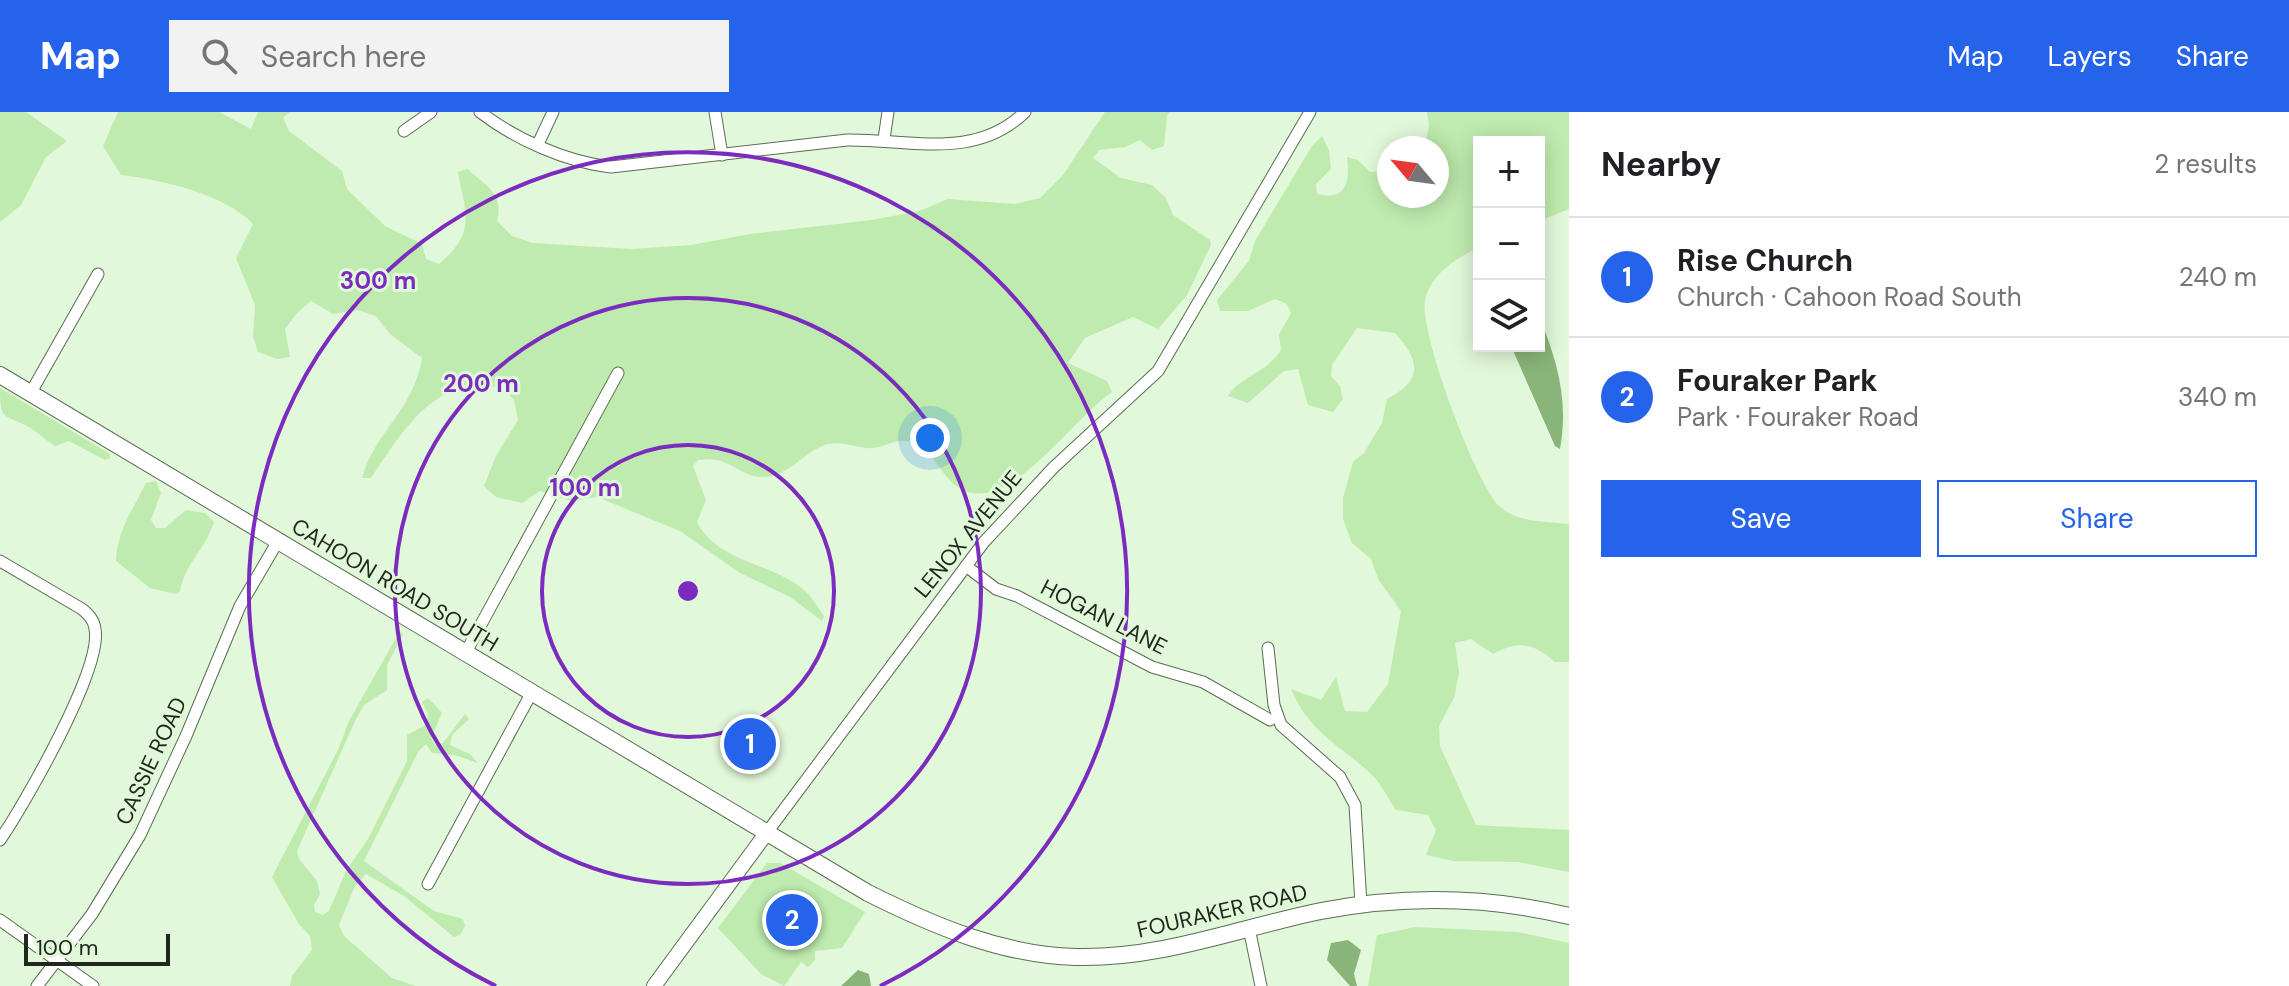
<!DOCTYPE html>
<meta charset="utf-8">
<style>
:root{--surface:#fff;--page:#f2f2f2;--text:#202124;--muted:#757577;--line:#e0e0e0;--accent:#2563eb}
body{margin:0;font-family:"DM Sans",sans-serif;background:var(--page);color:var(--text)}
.controls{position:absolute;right:24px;top:24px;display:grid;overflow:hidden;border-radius:0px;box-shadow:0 4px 20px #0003}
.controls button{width:72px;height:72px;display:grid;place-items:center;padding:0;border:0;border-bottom:2px solid var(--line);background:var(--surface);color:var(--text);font:40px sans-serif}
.compass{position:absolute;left:1377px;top:24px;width:72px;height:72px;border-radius:50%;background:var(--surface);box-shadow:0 4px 20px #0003;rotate:299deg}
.scale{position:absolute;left:24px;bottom:20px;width:146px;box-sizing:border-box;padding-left:8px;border:4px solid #20281d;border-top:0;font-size:22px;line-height:28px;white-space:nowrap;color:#20281d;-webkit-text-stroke:6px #e2f8da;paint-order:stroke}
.you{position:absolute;left:930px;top:326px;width:28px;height:28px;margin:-20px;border:6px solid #fff;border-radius:50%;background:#1a73e8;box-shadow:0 0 0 12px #1a73e833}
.badge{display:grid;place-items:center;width:52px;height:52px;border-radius:50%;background:var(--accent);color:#fff;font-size:26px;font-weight:700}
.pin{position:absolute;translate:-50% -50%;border:4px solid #fff;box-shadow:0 2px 8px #0006}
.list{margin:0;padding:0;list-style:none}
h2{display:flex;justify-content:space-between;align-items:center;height:104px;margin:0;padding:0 32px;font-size:34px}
h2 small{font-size:26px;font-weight:400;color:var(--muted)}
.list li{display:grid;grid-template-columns:52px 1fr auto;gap:24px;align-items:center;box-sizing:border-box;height:120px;padding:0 32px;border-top:2px solid var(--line)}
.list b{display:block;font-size:30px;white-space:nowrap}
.list p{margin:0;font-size:26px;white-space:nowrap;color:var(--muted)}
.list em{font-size:26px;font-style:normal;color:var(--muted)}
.actions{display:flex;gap:16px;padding:24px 32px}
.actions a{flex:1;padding:18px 0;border:2px solid var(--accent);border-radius:0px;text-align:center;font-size:28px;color:var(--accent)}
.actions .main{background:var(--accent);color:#fff}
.icon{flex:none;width:44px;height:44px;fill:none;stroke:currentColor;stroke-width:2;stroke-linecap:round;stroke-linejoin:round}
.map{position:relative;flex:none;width:1569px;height:874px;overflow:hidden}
header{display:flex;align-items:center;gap:48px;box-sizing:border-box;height:112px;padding:0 40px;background:var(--accent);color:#fff}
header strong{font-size:38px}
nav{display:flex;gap:44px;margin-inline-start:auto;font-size:28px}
.search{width:560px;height:72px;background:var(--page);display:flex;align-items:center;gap:20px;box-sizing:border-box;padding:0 28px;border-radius:0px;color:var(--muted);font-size:30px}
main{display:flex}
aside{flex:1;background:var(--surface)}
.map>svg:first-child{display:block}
.green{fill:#bfebae}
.water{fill:#8ab579}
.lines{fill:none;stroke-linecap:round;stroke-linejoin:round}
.minor-casing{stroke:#5a6d53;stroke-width:13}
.tertiary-casing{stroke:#5a6d53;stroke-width:16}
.secondary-casing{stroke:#5a6d53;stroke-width:18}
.minor{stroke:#fff;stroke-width:11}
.tertiary{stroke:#fff;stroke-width:14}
.secondary{stroke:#fff;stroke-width:16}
.ring{fill:none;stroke:#7b2cbf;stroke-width:4}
.labels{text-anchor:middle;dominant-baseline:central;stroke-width:6;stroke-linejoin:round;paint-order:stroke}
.street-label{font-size:22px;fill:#20281d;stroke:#e2f8da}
.centre{fill:#7b2cbf;stroke:#e2f8da;stroke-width:4}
.ring-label{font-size:24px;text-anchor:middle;font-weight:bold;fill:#7b2cbf;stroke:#e2f8da;stroke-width:6;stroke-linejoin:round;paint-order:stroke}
</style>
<header>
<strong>Map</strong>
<div class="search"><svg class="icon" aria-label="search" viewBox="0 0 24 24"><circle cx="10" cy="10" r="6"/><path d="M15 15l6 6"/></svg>Search here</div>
<nav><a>Map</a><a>Layers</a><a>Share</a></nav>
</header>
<main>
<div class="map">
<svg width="1569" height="874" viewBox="0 0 1569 874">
<rect width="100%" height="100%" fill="#e2f8da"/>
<g class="green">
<path d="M0 0H26L67 29 46 45 21 93 0 110Z"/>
<path d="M118 0H219L251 17 258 0H290L283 6 289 19 342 59 347 77 385 114 422 132 426 147 439 152C476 121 466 103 458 60L467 57C486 73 504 82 497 109L512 124 533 131 631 137 691 133 750 122 872 108 919 99 948 87 1015 92 1040 86 1063 63 1105 0H1170L1167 3 1164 34 1152 38 1140 28 1125 35 1099 38 1093 46 1121 66 1152 73 1166 86 1173 103 1210 128 1211 133 1187 183 1158 217 1133 205 1085 226 1068 251 1107 269 1112 280C1075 306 1027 375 985 381 945 387 940 340 914 331 894 324 883 338 867 336 852 334 835 327 820 335 800 345 785 366 761 365 737 364 731 343 698 348L693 354 706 388 697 410C719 452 775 451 805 479 812 485 818 496 824 504L822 509 790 485 740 461 680 419 597 385 571 389 540 379 522 391 496 385 484 374 496 344 518 308 514 288 502 275C490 275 475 272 464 275 421 285 394 332 371 366H362C375 319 414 298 422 246L390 222 376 204 357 198 333 202 311 189 297 201 285 217 290 245 277 247 258 240 253 225 255 193 236 146 253 112C225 82 162 68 121 63L103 34Z"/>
<path d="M1427 0H1569V97L1539 109V30H1479V135C1456 147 1430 162 1425 189 1419 220 1476 372 1499 394 1517 411 1546 409 1569 412V550H1555C1534 531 1518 528 1493 542L1471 527 1455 531 1459 561 1454 586 1439 614 1440 634 1476 713 1569 718V760L1518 750 1453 749 1426 743 1436 718 1428 703 1396 698C1389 688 1383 675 1375 666 1342 633 1311 624 1291 577L1321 588 1336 565 1345 599 1367 600 1388 572 1401 499 1378 467 1371 447 1352 431 1343 407V386L1353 350 1364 341 1382 311 1387 287C1424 268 1420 249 1395 221L1357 216 1332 253 1331 264 1340 274 1343 287 1333 300 1308 293 1298 257 1284 259 1248 291 1228 284C1240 264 1264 263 1281 238L1279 223 1291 201 1287 192 1275 187 1248 199H1220L1217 188 1249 149 1255 129 1312 34 1322 24 1329 38 1331 57 1316 72 1317 82C1347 90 1350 68 1347 45L1358 48 1370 60 1389 59V84H1437V36H1425L1429 14Z"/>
<path d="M0 276 110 342V346L105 348 69 329 55 334C45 328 37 319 27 314 2 302 0 307 0 276Z"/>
<path d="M156 369 161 381 151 408 156 416H165L186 398 205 401 214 410C206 436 184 453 180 479L175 482 150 476 116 449C117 418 133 398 146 371Z"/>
<path d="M400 519 403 522 387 553V578L364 593 355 609 297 739 299 747 317 769 320 782 314 793 315 800 323 803 329 799 346 759 368 727 407 649V623L427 612 428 602 422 590 428 586 442 601 431 626 435 633 443 631 465 602 469 607 452 623 450 633 470 642 478 651 455 643 432 641 426 632 418 640 364 749 434 799 463 807 465 814 460 823 454 825 404 784 366 762 355 774 339 813 344 824 392 866 416 874H290L292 864 312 838 310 824 299 812 272 765 338 638 349 609Z"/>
<path d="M767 751H780L865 800 842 836 815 839V848L808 855 801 850 784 874 761 862 718 816Z"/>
<path d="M1415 815 1518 820 1569 831V874H1368L1377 823Z"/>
</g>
<g class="water">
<path d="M1539 204C1557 248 1569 289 1560 337L1555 334 1511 234H1539Z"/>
<path d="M1348 828 1361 838 1354 862 1357 874H1350L1327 848 1331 831Z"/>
<path d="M858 858 869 862 871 874H841Z"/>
</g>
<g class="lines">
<defs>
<g id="minor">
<path d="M480 0C515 27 566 50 611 55L847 28C909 27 975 49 1025 0"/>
<path d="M715 0 722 43"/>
<path d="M404 19 431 0"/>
<path d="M884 27 888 0"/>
<path d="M538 32 553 0"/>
<path d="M30 282 98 162"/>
<path d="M0 449 82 497C89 503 94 508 95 517 103 556 24 693 0 728"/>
<path d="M966 454 996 477 1017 484 1152 555 1203 570 1270 608"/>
<path d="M1268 536 1274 593 1281 613 1340 665 1355 693 1361 792"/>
<path d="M466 540 618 261"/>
<path d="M768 719 984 430 1054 355 1158 259 1310 0"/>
<path d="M428 772 532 580"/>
<path d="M0 808 93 874"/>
<path d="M1249 816 1261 874"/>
<path d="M37 874 92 802 140 723 186 624 240 494 278 429"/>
</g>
<path id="tertiary" d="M654 874 768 719"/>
<path id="secondary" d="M0 263 868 781C934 814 1002 843 1076 845 1162 847 1238 816 1321 799 1405 783 1486 784 1569 804"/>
</defs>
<use href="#minor" class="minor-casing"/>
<use href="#tertiary" class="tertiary-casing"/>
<use href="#secondary" class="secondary-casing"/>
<use href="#minor" class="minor"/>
<use href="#tertiary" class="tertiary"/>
<use href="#secondary" class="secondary"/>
</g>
<g class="ring">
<circle cx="688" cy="479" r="146"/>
<circle cx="688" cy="479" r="293"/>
<path d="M496 874A439 439 0 1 1 880 874"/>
</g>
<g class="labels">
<g class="street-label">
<text transform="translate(968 422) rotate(-51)">LENOX AVENUE</text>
<text transform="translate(395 473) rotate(31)">CAHOON ROAD SOUTH</text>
<text transform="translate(1104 505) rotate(27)">HOGAN LANE</text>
<text transform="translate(151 649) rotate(-65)">CASSIE ROAD</text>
<text transform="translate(1222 799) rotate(-13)">FOURAKER ROAD</text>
</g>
</g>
<circle cx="688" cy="479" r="12" class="centre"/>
<g class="ring-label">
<text x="378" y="177">300 m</text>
<text x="481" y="280">200 m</text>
<text x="585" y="384">100 m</text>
</g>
</svg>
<div class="controls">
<button>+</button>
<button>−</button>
<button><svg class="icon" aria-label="layers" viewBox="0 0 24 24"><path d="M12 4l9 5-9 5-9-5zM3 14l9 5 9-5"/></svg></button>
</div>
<svg class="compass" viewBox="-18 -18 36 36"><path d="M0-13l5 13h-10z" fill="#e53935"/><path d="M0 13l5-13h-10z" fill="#757577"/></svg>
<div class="scale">100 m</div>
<div class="you"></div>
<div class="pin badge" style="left:750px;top:632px">1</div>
<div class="pin badge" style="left:792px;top:808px">2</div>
</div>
<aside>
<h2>Nearby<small>2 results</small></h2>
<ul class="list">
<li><span class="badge">1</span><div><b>Rise Church</b><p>Church · Cahoon Road South</p></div><em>240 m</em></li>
<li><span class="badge">2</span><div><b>Fouraker Park</b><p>Park · Fouraker Road</p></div><em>340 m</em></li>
</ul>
<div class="actions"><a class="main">Save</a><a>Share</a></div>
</aside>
</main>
